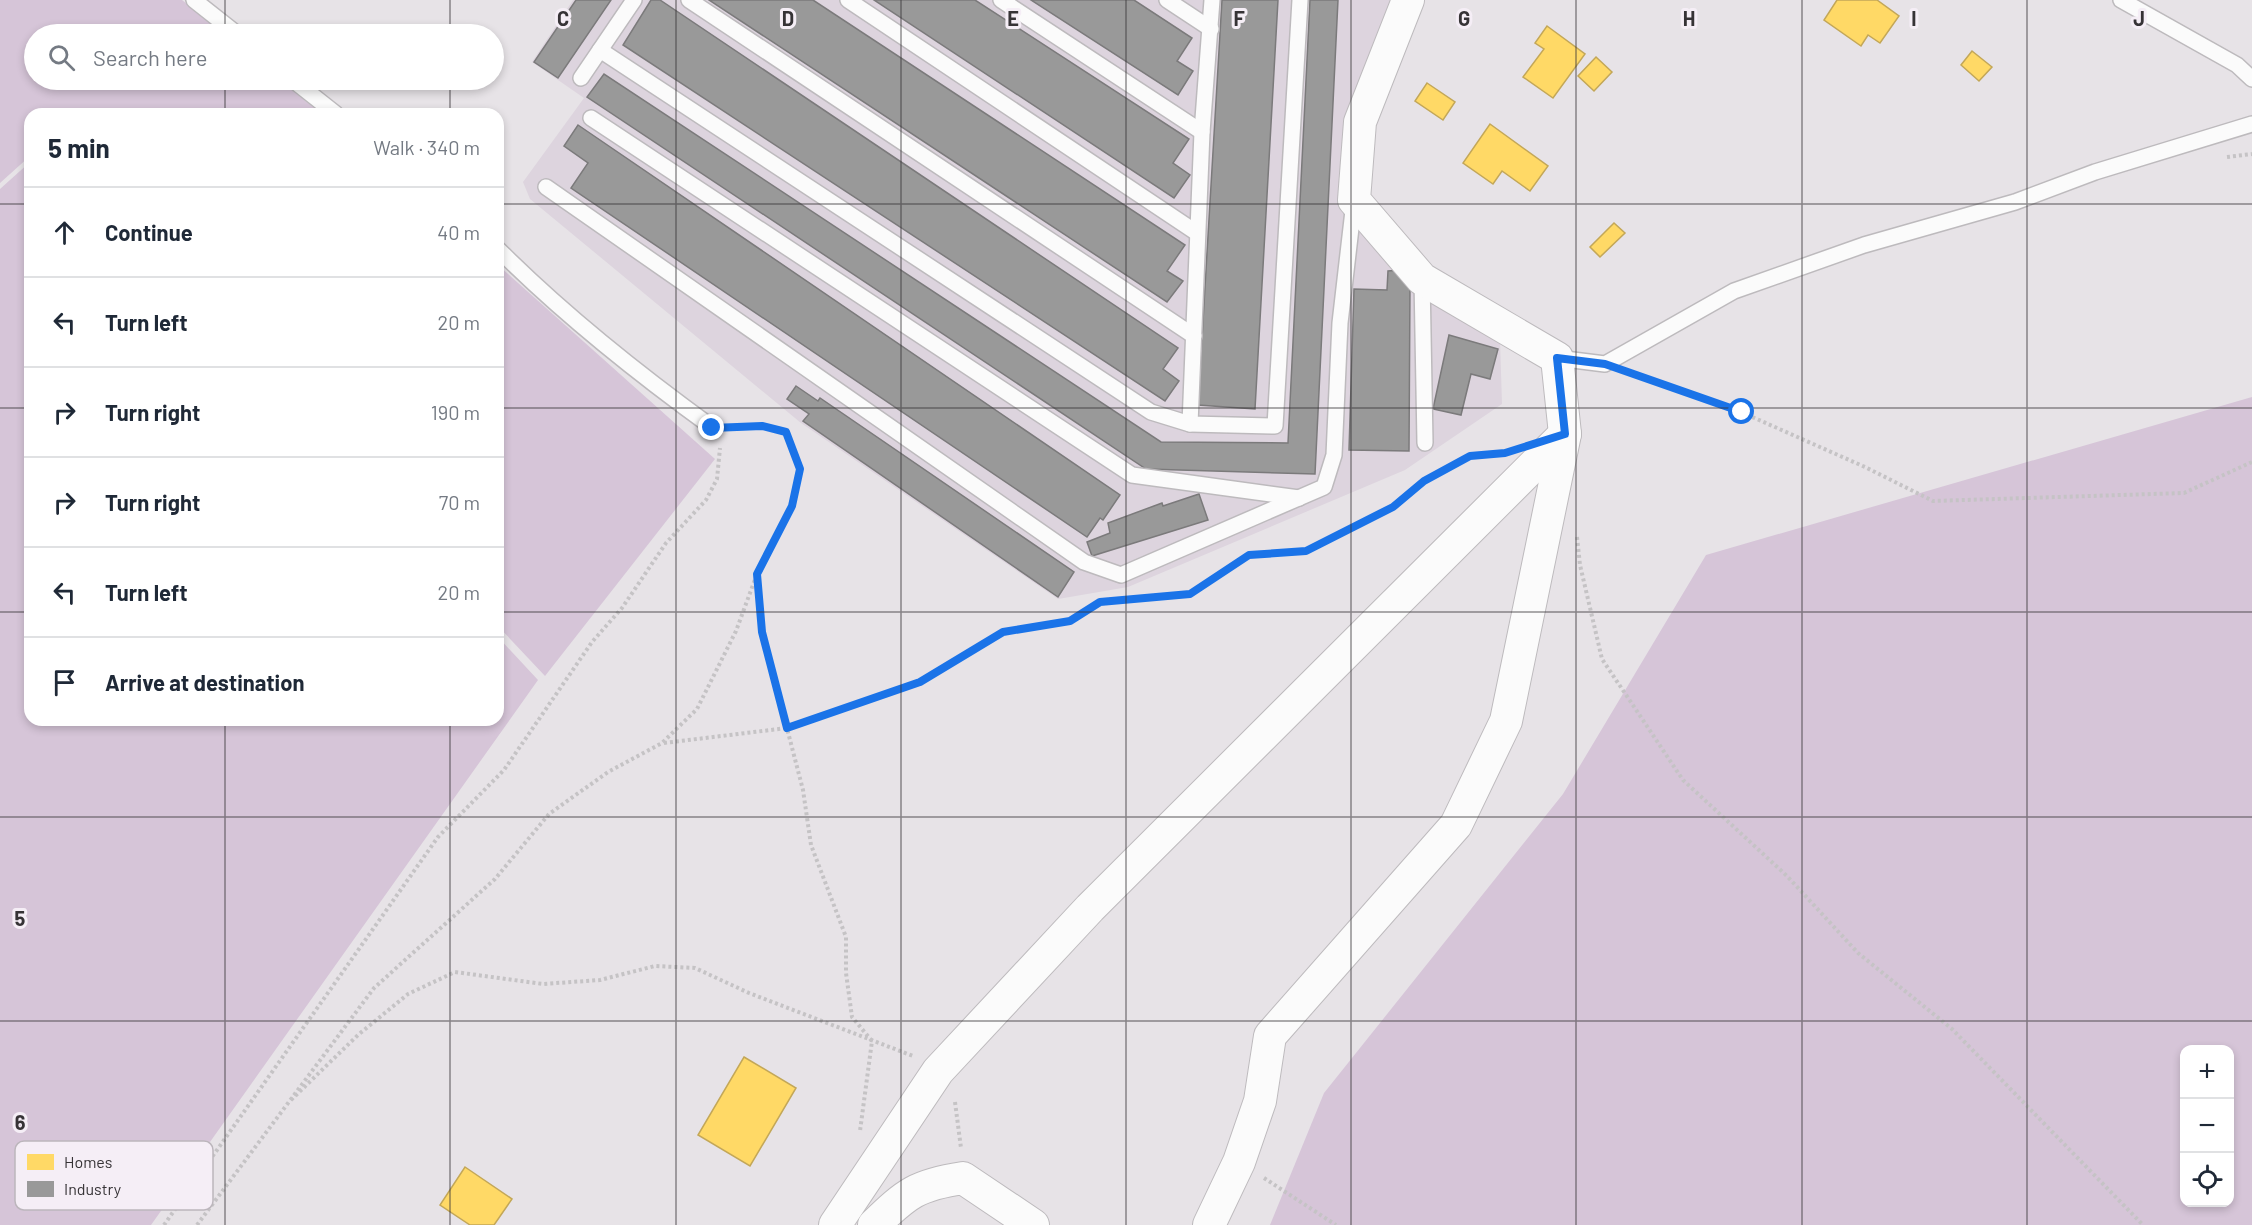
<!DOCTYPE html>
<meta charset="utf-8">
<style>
:root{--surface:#fff;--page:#f2f2f3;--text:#1f2937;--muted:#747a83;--line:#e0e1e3}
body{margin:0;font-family:Barlow,sans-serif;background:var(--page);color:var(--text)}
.controls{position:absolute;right:18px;bottom:18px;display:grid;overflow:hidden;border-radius:12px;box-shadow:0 3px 9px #0003}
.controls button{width:54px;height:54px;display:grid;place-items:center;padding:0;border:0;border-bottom:2px solid var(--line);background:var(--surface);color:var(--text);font:30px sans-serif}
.stop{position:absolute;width:18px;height:18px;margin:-14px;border:4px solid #1a73e8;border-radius:50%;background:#fff}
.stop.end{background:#1a73e8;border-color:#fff;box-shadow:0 2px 6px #0008}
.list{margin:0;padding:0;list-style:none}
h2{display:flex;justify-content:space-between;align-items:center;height:78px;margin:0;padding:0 24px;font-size:26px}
h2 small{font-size:20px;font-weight:400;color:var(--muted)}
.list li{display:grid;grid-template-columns:39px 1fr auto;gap:18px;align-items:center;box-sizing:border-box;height:90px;padding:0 24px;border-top:2px solid var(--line)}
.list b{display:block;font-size:22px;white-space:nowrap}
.list em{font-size:20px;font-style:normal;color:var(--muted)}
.icon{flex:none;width:33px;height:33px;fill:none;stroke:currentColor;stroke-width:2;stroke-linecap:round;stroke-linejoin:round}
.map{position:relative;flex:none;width:2252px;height:1225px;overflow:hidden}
.search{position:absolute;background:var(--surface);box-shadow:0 3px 9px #0003;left:24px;top:24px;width:480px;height:66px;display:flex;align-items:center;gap:15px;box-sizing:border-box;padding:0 21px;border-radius:33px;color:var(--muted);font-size:22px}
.panel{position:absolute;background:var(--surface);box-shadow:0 3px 9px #0003;left:24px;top:108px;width:480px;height:618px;border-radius:18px}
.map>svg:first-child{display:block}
.built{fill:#ddd4de}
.green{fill:#d6c5d8;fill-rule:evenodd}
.homes{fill:#ffd966;stroke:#c3a758;stroke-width:1.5}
.industry{fill:#999;stroke:#7b7a7b;stroke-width:1.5}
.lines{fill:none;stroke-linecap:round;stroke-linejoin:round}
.service-casing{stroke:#bdbabd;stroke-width:18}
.minor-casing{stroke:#bdbabd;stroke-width:34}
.path{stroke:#c5c3c5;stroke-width:4;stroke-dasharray:3 3;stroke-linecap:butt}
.service{stroke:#fbfbfb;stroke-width:15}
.minor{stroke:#fbfbfb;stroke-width:32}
.route{stroke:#1a73e8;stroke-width:8}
.grid{fill:none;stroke:#363336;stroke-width:1.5;stroke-opacity:0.55}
.key{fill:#f5eef6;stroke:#bcb6bc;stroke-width:1.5}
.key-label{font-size:16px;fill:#363336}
.grid-label{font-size:20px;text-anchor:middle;font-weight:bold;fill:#363336;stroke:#f5eef6;stroke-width:6;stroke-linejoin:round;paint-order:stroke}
</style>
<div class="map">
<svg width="2252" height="1225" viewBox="0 0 2252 1225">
<rect width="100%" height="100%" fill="#e7e3e7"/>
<path class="built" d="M573 0H1391L1350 115 1344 206 1500 340 1502 404 1405 470 1128 587 1058 599 801 423 530 199 523 182 584 98 532 62Z"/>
<g class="green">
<path d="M0 0H182L224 34H34V80H279L322 114H30V156L0 183Z"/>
<path d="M30 162V720H498V637L538 680 151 1225H0V189Z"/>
<path d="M498 265 715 459 545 676 498 626Z"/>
<path d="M2252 397V1225H1270L1324 1093 1563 794 1706 555ZM2184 1050H2230V1202H2184Z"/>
</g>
<g class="homes">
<path d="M1837 0H1877L1899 16 1880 43 1868 35 1861 46 1824 20Z"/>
<path d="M1547 26 1585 54 1553 98 1523 77 1544 49 1535 43Z"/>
<path d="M1972 51 1992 67 1979 81 1961 65Z"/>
<path d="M1596 57 1612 72 1594 91 1578 76Z"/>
<path d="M1427 83 1455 102 1443 120 1415 101Z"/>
<path d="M1490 124 1548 166 1530 191 1502 171 1493 184 1463 163Z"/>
<path d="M1614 223 1625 233 1600 257 1590 247Z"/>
<path d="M744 1057 796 1088 750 1166 698 1135Z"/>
<path d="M465 1167 512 1199 494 1225H470L440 1205Z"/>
</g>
<g class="industry">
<path d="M576 0H611L558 78 534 62Z"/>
<path d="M651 0H660L1178 348 1163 369 1179 381 1165 401 623 45Z"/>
<path d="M709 0H813L1185 245 1167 271 1183 281 1167 302Z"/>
<path d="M874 0H975L1189 139 1173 163 1190 175 1174 198Z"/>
<path d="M1031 0H1134L1192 38 1177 61 1193 71 1178 95Z"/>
<path d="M1222 0H1278L1255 409 1198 405Z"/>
<path d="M1310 0H1338L1315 474 1146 469 587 97 604 74 1161 442 1288 443Z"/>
<path d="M578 125 1120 495 1103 520 1100 518 1087 537 571 188 588 163 564 146Z"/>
<path d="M1400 270 1410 284 1409 451 1349 450 1354 289 1387 290 1388 271Z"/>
<path d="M1449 335 1498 349 1490 379 1471 374 1461 415 1433 409Z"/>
<path d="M796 386 818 401 820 398 1074 572 1058 597 803 421 809 414 787 399Z"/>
<path d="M1199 494 1208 520 1092 556 1087 542 1110 533 1108 523 1162 503 1163 506Z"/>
</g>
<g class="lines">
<defs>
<g id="service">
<path d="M194 0 237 34"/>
<path d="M689 0 1194 336"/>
<path d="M848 0 1197 233"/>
<path d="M1001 0 1202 132"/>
<path d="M1167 0 1211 29"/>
<path d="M2121 0 2237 65 2252 79"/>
<path d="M600 50 1151 412 1190 424 1275 426 1300 0"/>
<path d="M581 78 634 0"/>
<path d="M293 80 336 114"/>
<path d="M591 118 1132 475 1299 498"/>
<path d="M546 187 1084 562 1121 575 1324 487 1334 455 1340 323 1354 202"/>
<path d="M498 249C564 315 637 373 713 428"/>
<path d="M1422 279 1425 443"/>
<path d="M1557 358 1605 364 1734 291 1864 245 2015 202 2095 172 2252 124"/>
<path d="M1190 424 1202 132 1212 0"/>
</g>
<g id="minor">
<path d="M835 1225 938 1071 1090 908 1565 434"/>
<path d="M874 1225C907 1193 917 1185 963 1178L1033 1225"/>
<path d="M1209 1225 1239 1162 1260 1101 1270 1036 1456 825 1506 721 1565 434 1557 358 1422 279 1354 200 1360 122 1408 0"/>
</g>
</defs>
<use href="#service" class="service-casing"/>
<use href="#minor" class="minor-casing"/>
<g class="path">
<path d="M2227 157 2252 154"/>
<path d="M1634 374 1741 412 1865 467 1933 501 2184 493 2252 462"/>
<path d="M1577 537 1580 565 1602 659 1683 780 1787 876 1858 953 1952 1029 2143 1225"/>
<path d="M757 578 762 632 803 790 811 845 846 937V973L852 1017 872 1041 860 1131"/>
<path d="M664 743 787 728 920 682 1003 632 1070 621 1100 602 1190 593 1249 555 1306 551 1393 507 1424 481 1470 456 1502 453"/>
<path d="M291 1100 358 1035 408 994 455 972 543 984 600 980 655 966 695 968 749 993 913 1056"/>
<path d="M955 1102 961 1148"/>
<path d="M1264 1178 1336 1225"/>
<path d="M164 1225 438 837 504 770 592 642 622 608 666 543 706 500 717 479 720 448"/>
<path d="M197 1225 374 988 495 879 549 814 608 772 662 743 697 709 736 631 757 574 792 506 800 469 786 432 761 426 735 427"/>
</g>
<use href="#service" class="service"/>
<use href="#minor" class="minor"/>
</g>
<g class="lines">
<path class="route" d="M712 428 762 426 786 432 800 469 792 506 757 574 762 632 787 728 920 682 1003 632 1070 621 1100 602 1190 594 1249 555 1306 551 1393 507 1424 481 1470 456 1505 453 1565 434 1557 358 1605 364 1742 412"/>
</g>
<path class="grid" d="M225 0V34M450 0V34M676 0V1225M901 0V1225M1126 0V1225M1351 0V1225M1576 0V1225M1802 0V1225M2027 0V1225M225 80V114M450 80V114M0 204H30M498 204H2252M0 408H30M498 408H2252M0 612H30M498 612H2252M225 720V1225M450 720V1225M0 817H2252M0 1021H2252"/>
<rect x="15" y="1141" width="198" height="69" rx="9" class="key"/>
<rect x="27" y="1154" width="27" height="16" fill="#ffd966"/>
<rect x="27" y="1181" width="27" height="16" fill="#999"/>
<g class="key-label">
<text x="64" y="1168">Homes</text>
<text x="64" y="1195">Industry</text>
</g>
<g class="grid-label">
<text x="563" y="26">C</text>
<text x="788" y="26">D</text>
<text x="1013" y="26">E</text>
<text x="1239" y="26">F</text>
<text x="1464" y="26">G</text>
<text x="1689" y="26">H</text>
<text x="1914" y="26">I</text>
<text x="2139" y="26">J</text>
<text x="20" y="926">5</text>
<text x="20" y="1130">6</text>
</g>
</svg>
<div class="controls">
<button>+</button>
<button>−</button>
<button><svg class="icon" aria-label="locate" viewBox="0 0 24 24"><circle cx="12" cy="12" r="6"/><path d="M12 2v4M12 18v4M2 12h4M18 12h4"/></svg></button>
</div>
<div class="stop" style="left:1742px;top:412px"></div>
<div class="stop end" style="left:712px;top:428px"></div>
<div class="search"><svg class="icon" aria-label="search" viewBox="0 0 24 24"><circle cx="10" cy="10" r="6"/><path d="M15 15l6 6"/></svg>Search here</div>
<section class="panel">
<h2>5 min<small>Walk · 340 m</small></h2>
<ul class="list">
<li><svg class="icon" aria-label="ahead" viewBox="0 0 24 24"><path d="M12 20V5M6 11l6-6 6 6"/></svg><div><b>Continue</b></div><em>40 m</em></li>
<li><svg class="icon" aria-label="left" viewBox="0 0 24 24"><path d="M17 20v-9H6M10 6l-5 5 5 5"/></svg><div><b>Turn left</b></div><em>20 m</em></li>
<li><svg class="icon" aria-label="right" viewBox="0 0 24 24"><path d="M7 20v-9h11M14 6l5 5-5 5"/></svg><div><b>Turn right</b></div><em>190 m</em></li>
<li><svg class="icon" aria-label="right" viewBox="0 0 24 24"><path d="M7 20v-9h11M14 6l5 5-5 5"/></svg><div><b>Turn right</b></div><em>70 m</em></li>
<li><svg class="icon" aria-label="left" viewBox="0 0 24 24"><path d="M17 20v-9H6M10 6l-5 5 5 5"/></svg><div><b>Turn left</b></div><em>20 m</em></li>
<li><svg class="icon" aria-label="arrive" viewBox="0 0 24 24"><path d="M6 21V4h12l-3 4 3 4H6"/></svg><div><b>Arrive at destination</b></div></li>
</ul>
</section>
</div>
